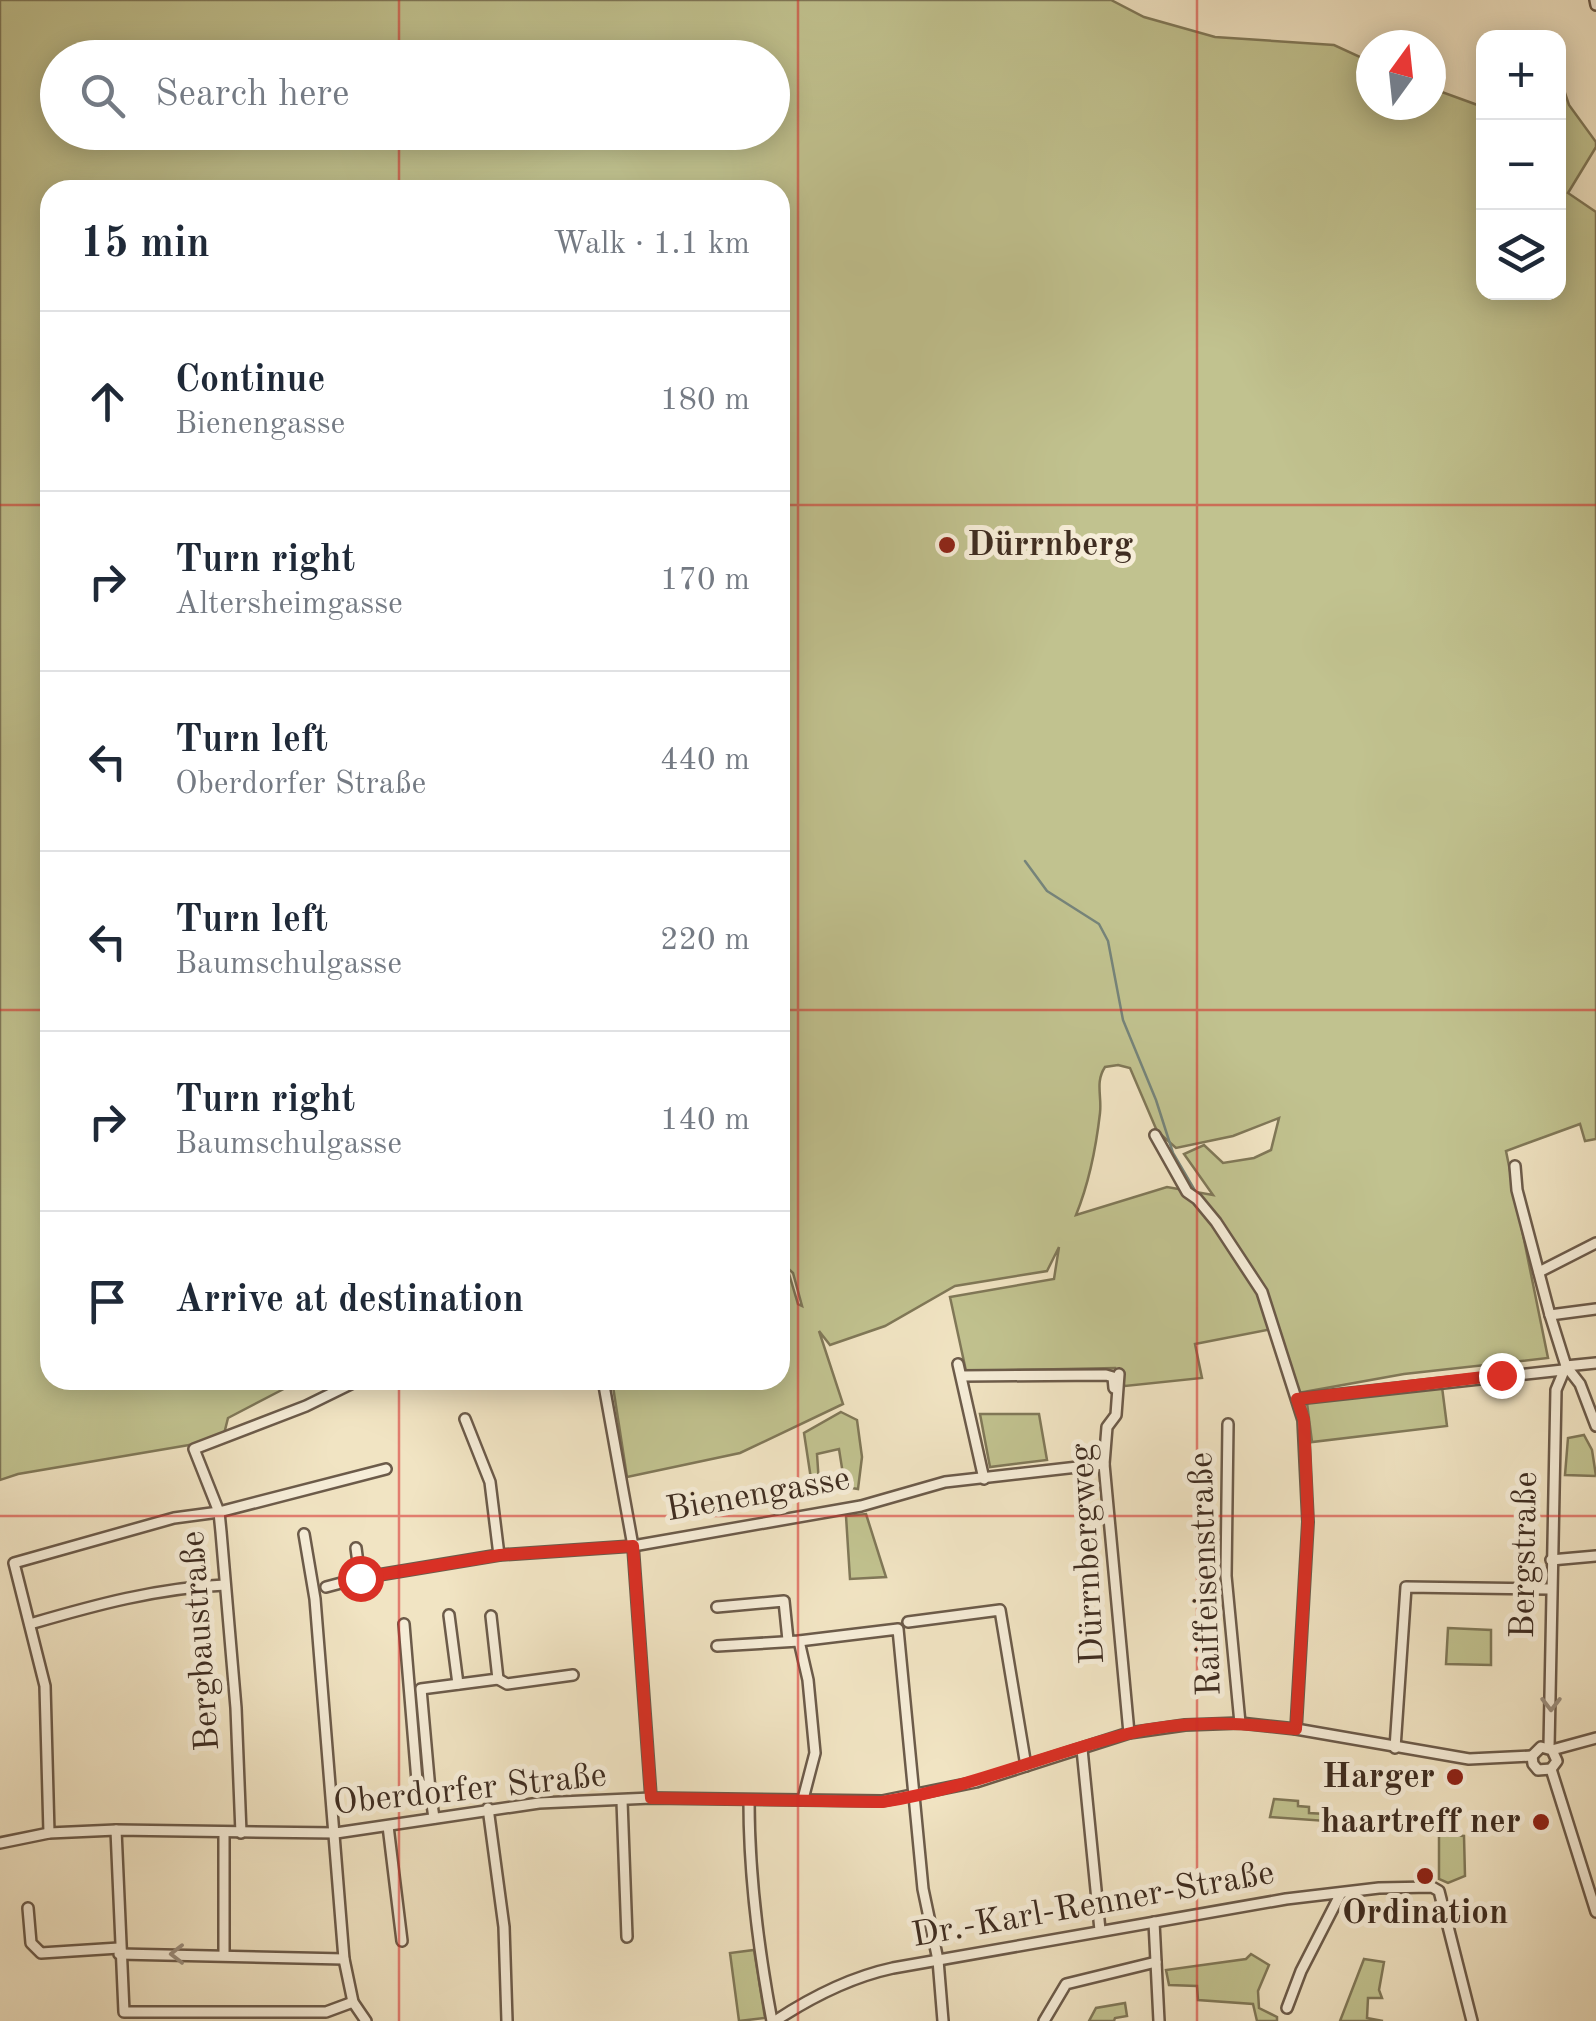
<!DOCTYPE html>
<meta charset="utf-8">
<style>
:root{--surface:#fff;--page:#f6f6f7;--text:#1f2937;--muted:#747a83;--line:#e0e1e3}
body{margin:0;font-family:"Old Standard TT",serif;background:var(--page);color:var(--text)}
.controls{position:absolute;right:30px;top:30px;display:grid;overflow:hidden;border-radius:20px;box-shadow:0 5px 25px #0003}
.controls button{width:90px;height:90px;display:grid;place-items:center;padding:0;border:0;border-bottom:2px solid var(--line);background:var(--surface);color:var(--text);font:50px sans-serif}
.compass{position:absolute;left:1356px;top:30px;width:90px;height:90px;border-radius:50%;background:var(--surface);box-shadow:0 5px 25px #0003;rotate:15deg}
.stop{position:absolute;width:30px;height:30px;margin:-22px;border:8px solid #d93025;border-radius:50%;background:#fff}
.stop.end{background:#d93025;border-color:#fff;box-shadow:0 2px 10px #0008}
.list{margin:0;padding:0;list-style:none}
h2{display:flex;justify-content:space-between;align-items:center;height:130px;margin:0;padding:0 40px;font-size:42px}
h2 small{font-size:32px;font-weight:400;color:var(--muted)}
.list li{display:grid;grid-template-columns:65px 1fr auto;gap:30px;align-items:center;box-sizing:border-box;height:180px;padding:0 40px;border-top:2px solid var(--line)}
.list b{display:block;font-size:38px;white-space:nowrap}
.list p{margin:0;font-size:32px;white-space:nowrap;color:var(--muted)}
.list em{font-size:32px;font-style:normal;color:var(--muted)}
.icon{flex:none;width:55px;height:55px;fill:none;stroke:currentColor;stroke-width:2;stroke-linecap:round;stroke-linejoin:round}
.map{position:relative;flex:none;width:1596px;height:2021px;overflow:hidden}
.search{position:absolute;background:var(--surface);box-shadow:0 5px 25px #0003;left:40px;top:40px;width:750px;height:110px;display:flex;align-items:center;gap:25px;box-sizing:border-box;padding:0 35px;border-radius:55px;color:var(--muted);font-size:38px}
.panel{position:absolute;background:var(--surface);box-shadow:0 5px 25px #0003;left:40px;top:180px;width:750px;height:1210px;border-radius:30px}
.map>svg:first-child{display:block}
.green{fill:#c1c28f;stroke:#807858;stroke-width:2.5;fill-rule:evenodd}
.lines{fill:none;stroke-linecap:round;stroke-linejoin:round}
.stream{stroke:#76847a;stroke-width:2.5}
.street-casing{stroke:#6c5b4a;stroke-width:14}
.street{stroke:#f6edd8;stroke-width:9}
.oneway{stroke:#9a8d7c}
.route{stroke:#d93025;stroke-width:12}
.grid{fill:none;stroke:#d62828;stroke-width:2.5;stroke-opacity:0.55}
.poi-dot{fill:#8f2418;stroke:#f6edd8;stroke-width:4}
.labels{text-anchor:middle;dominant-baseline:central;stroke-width:10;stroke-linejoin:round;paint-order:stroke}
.poi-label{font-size:35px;font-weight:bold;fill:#3f2d21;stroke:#f6edd8;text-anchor:end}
.street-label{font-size:35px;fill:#3f2d21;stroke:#f6edd8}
</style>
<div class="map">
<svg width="1596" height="2021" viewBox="0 0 1596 2021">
<rect width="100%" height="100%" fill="#f1e4c3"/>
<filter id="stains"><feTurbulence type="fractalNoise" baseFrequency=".002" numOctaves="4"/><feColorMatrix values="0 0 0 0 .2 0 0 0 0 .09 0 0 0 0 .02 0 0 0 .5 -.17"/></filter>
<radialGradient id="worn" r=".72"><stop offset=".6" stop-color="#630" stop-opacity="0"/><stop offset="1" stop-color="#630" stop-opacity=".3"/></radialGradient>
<g class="green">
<path d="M0 0H1111L1144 17 1215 37 1334 45 1371 62V105H1431V88L1483 107 1484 292H1558V89L1563 87 1569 105 1596 142V147L1568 193 1596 212V1139L1585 1141 1580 1124 1506 1151 1548 1358 1404 1374 1298 1393 1272 1329 1195 1344 1202 1378 1125 1386 1116 1376 1115 1368 966 1371 950 1297 1054 1279 1059 1247 1047 1271 955 1286 885 1326 830 1345 819 1331 843 1404 740 1453 627 1477 612 1380H780V1266L789 1274 798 1304 802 1306 793 1273 780 1261V190H50V1380H301L228 1418 224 1434 195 1444 18 1474 0 1480ZM58 58H772V132H58ZM1118 1065 1130 1068 1157 1131 1176 1148 1233 1136 1279 1118 1271 1150 1254 1158 1223 1163 1204 1145 1184 1154 1213 1195 1167 1187 1076 1215C1089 1183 1096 1148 1100 1113 1102 1096 1095 1082 1105 1067Z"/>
<path d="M1442 1387 1447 1426 1312 1442 1307 1403Z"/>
<path d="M841 1412 857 1420 862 1457 858 1489 845 1487 839 1449 817 1454 819 1484 811 1479 804 1433Z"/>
<path d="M980 1414H1039L1047 1460 990 1467Z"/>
<path d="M1584 1435 1592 1450 1596 1476 1565 1475 1568 1438Z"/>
<path d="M866 1514 886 1577 850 1579 846 1516Z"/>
<path d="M1448 1628 1491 1630V1665L1446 1664Z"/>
<path d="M1274 1799 1298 1801V1806L1309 1807V1813L1326 1814V1821L1270 1817Z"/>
<path d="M1439 1834 1464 1836 1465 1876 1448 1883 1439 1879Z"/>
<path d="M754 1950 765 2018 739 2021 730 1953Z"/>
<path d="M1251 1954 1269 1965 1258 1991 1259 2008 1277 2017V2021H1257L1253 2004 1198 2000 1197 1986 1169 1985 1166 1970 1246 1959Z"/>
<path d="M1364 1959 1384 1962 1379 1990 1382 1998H1368L1367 2018 1383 2021H1340Z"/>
<path d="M1125 2003 1127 2016 1115 2018 1114 2021H1089L1096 2008Z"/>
</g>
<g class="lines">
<path class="stream" d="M1025 861 1047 891 1099 924 1108 941 1123 1020 1156 1100 1173 1153 1194 1189 1226 1229"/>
<defs>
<g id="street">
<path d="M1595 0 1596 5"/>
<path d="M1155 1135 1187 1192 1197 1199 1216 1222 1262 1292 1303 1420 1308 1522 1296 1729"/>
<path d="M1515 1166 1517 1190 1550 1315 1566 1366 1580 1384 1596 1426"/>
<path d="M1539 1272 1596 1243"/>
<path d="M1550 1315 1596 1309"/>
<path d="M958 1364 984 1479"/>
<path d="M1566 1366 1596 1363"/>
<path d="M1119 1374 1116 1415 1107 1427 1104 1464 1129 1733"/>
<path d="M962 1376 1106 1375 1113 1377 1114 1388"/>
<path d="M603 1380 633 1546 651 1798"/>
<path d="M1297 1399 1563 1370"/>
<path d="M465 1419 490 1482 499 1555"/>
<path d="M1228 1424 1226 1576 1240 1723"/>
<path d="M304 1534 315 1599 344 1959 353 2002 366 2021"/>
<path d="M356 1548 360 1578"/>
<path d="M1551 1560 1596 1556"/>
<path d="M326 1587 360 1578 499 1555 633 1546 861 1506 945 1482 1104 1464"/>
<path d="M717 1607 784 1601 788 1640"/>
<path d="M449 1615 458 1684"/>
<path d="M908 1622 1000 1610 1026 1766"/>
<path d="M30 1624C95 1605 157 1588 225 1585"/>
<path d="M404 1624 417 1781 430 1790 434 1818"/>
<path d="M799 1641 808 1680 815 1753 803 1799"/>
<path d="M717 1646 799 1641 898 1629 923 1889 938 1960 943 2021"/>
<path d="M498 1679 507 1684 573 1675"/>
<path d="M1549 1747 1556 1390 1566 1366"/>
<path d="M1395 1748 1406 1587 1551 1589"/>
<path d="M1082 1749 1100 1930"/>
<path d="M1552 1750 1596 1738"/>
<path d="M1532 1756 1541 1747 1552 1750 1557 1761 1551 1769"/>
<path d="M1532 1756 1533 1764 1538 1770 1551 1769"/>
<path d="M1551 1769 1596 1912"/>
<path d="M430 1790 421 1689 498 1679 491 1616"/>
<path d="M622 1801 627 1937"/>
<path d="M749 1801C749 1876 758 1947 772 2021"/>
<path d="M488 1808 504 1927 507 2021"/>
<path d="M388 1826 402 1941"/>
<path d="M116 1830 124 2012H326L353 2002"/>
<path d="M49 1833 45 1686 14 1563 174 1518 219 1512 386 1469"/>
<path d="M241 1833 236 1708 221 1532 219 1512 194 1449 306 1406 359 1380"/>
<path d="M0 1843 49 1833 116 1830 336 1833 539 1803 651 1798 882 1801 976 1782 1129 1733 1185 1725 1240 1723 1296 1729 1469 1759 1532 1756"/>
<path d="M28 1908 31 1943 41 1953 119 1948"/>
<path d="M1154 1922 1159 2021"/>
<path d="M119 1954 344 1959"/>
<path d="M224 1954V1832"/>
<path d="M1287 2008 1301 1971 1341 1893"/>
<path d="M775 2021C810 1998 851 1977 893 1968L1286 1899 1379 1888 1432 1887 1439 1891 1472 2021"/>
<path d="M1044 2021 1066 1984 1156 1962"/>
</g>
</defs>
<use href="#street" class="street-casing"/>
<use href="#street" class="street"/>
</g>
<defs><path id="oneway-chevron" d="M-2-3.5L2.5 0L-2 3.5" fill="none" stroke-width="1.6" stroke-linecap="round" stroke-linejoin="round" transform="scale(2.5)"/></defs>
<g class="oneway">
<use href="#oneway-chevron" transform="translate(1551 1704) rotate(90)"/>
<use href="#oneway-chevron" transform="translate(177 1954) rotate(-180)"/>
</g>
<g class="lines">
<path class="route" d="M360 1578 500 1555 633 1546 651 1798 882 1802C967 1789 1044 1755 1127 1734 1183 1719 1240 1723 1296 1729L1308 1522 1304 1420 1297 1399 1501 1375"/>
</g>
<path class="grid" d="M399 0V58M798 0V2021M1197 0V2021M399 132V190M0 505H50M780 505H1596M0 1010H50M780 1010H1596M399 1380V2021M0 1516H1596"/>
<g class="poi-dot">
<circle cx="947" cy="545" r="10"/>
<circle cx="1455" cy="1777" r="10"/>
<circle cx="1541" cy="1822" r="10"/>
<circle cx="1425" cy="1876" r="10"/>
</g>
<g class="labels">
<g class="poi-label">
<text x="967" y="545" text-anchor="start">Dürrnberg</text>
<text x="1435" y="1777">Harger</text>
<text x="1521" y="1822">haartreff ner</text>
<text x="1425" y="1913" text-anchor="middle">Ordination</text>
</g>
<g class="street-label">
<text transform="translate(758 1495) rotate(-10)">Bienengasse</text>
<text transform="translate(1088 1554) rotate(-93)">Dürrnbergweg</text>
<text transform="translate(1525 1555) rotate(-89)">Bergstraße</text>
<text transform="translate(1206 1574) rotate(-92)">Raiffeisenstraße</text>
<text transform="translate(201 1641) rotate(-94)">Bergbaustraße</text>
<text transform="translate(470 1790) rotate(-6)">Oberdorfer Straße</text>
<text transform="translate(1093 1905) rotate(-10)">Dr.-Karl-Renner-Straße</text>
</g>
</g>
<rect width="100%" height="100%" filter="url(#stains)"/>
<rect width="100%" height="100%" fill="url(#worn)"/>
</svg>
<div class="controls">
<button>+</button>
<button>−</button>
<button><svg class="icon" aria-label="layers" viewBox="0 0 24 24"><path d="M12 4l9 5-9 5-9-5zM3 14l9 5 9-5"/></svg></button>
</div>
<svg class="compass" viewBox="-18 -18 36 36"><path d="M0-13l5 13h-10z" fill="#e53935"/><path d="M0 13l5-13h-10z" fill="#747a83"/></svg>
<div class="stop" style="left:360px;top:1578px"></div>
<div class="stop end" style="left:1501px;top:1375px"></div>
<div class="search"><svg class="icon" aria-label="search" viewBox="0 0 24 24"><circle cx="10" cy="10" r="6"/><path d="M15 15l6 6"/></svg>Search here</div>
<section class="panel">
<h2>15 min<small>Walk · 1.1 km</small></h2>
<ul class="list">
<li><svg class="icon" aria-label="ahead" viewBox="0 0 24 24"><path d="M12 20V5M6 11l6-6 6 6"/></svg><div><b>Continue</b><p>Bienengasse</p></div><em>180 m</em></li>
<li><svg class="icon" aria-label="right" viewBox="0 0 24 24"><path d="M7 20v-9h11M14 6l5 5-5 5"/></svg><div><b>Turn right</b><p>Altersheimgasse</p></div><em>170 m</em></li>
<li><svg class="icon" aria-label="left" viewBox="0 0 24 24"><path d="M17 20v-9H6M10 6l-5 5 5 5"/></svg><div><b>Turn left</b><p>Oberdorfer Straße</p></div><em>440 m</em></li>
<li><svg class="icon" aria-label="left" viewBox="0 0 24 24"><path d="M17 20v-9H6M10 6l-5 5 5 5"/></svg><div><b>Turn left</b><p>Baumschulgasse</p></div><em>220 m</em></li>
<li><svg class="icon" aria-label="right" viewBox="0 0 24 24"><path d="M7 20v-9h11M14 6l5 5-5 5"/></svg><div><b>Turn right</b><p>Baumschulgasse</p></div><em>140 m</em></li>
<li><svg class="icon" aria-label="arrive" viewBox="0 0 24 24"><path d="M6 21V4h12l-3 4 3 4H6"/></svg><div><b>Arrive at destination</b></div></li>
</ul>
</section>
</div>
